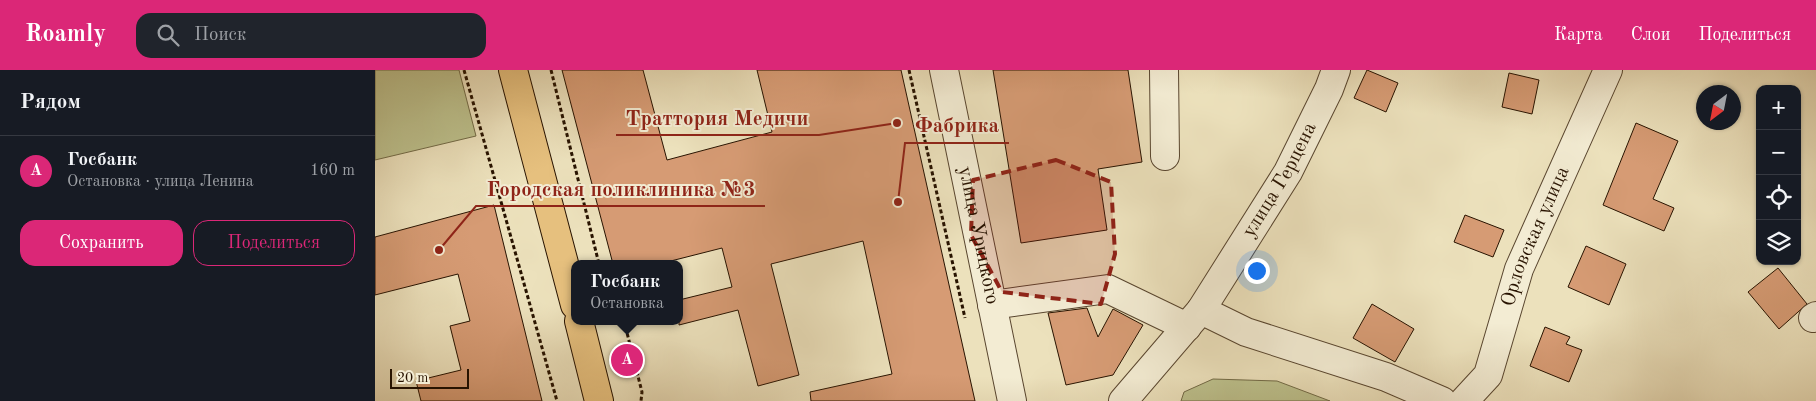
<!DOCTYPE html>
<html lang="ru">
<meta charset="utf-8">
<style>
:root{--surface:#171b24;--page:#20242c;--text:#f1f3f6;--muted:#9ea1a6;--line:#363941;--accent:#db2777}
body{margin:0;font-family:"Old Standard TT",serif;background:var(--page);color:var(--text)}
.controls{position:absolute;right:15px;top:15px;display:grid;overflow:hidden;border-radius:10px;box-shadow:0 1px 4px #0004}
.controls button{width:45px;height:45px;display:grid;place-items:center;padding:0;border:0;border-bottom:1px solid var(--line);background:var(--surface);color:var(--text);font:25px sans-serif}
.compass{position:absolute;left:1321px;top:15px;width:45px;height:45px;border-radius:50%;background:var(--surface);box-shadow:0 1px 4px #0004;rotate:212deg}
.scale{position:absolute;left:15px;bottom:12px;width:79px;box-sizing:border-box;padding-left:5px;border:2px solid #281300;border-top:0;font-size:14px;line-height:18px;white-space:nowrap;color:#281300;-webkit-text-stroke:4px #f3ecd3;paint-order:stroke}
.you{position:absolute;left:881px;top:200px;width:18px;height:18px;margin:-12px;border:4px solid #fff;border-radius:50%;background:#1a73e8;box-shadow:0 0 0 8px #1a73e833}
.badge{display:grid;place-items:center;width:32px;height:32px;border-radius:50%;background:var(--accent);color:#fff;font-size:16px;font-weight:700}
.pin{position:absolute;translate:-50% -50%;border:2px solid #fff;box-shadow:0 1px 5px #0006}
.popup{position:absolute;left:196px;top:190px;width:112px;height:65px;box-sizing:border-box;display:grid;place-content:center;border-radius:10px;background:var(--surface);filter:drop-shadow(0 1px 4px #0005);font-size:16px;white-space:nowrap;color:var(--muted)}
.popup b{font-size:19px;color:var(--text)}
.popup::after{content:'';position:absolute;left:50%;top:100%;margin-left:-10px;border:10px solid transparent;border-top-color:var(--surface)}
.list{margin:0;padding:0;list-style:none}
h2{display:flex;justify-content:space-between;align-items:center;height:65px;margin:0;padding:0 20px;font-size:21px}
h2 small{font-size:16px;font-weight:400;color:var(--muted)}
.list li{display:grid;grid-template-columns:32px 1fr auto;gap:15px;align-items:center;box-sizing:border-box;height:70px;padding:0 20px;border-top:1px solid var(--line)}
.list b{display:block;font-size:19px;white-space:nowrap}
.list p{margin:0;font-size:16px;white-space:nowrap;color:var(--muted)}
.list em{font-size:16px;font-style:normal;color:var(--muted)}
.actions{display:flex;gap:10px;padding:15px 20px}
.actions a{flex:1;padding:11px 0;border:1px solid var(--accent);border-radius:15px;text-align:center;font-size:18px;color:var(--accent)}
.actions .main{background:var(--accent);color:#fff}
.icon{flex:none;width:28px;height:28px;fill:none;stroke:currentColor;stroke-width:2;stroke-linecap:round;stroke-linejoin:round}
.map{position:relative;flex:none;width:1441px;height:331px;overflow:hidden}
header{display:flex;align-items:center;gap:30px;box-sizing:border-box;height:70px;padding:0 25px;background:var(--accent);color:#fff}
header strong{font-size:24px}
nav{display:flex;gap:28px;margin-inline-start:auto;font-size:18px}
.search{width:350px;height:45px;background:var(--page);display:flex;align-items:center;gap:12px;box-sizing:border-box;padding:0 18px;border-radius:15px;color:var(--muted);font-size:19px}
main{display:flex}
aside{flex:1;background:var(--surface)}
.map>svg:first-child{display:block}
.green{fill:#bdc18d;stroke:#726a46}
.building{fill:#d69b74;stroke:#281300}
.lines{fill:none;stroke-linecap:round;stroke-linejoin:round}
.minor-casing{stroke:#59462f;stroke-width:30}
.major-casing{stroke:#281300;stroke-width:30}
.path{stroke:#281300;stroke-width:3;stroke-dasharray:4 2.5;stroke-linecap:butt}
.minor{stroke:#f3ecd3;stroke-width:28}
.major{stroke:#e6c07e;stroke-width:28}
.marked{fill:#8f2418;fill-opacity:0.2;stroke:#8f2418;stroke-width:4;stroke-dasharray:10 6;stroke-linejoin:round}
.labels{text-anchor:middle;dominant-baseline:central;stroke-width:4;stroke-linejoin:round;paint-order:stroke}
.street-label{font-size:20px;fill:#281300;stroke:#f3ecd3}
.leader{fill:none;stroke:#8f2418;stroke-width:2}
.callout-dot{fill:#8f2418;stroke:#f3ecd3;stroke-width:2}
.callout-label{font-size:21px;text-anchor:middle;font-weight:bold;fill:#8f2418;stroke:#f3ecd3;stroke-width:4;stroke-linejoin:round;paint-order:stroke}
</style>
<header>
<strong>Roamly</strong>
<div class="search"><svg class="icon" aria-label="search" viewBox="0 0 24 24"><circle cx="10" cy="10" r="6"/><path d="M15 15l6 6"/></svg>Поиск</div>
<nav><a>Карта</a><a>Слои</a><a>Поделиться</a></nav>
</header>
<main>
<aside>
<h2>Рядом<small></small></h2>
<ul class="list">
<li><span class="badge">A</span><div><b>Госбанк</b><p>Остановка · улица Ленина</p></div><em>160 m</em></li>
</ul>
<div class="actions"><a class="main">Сохранить</a><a>Поделиться</a></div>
</aside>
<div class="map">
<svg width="1441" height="331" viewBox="0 0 1441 331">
<rect width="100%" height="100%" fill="#ece1bc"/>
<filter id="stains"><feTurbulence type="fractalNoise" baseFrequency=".004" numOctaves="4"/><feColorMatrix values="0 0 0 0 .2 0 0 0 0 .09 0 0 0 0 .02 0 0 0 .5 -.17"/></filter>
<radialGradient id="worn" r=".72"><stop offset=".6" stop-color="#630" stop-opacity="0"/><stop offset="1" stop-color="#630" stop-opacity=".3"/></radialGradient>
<g class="green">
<path d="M0 0H84L101 66 0 90Z"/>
<path d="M838 309 902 311 955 331H806L809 322Z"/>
</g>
<g class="building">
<path d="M187 0H268L292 90 397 62 382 0H526L600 331H436L435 322 517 304 488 171 396 194 424 305 383 316 363 240 304 255V230L357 217 347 178 284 194H238Z"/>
<path d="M618 0H753L767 92 723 99 732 160 646 173Z"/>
<path d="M992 0 1023 13 1011 42 979 28Z"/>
<path d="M1134 3 1164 10 1157 44 1127 37Z"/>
<path d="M1261 53 1303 71 1278 129 1299 138 1289 161 1228 135Z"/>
<path d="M119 135 167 331H46L41 311 86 300 75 256 95 251 83 204 0 225V167Z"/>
<path d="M1090 145 1129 160 1118 187 1079 172Z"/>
<path d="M1211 176 1251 194 1234 235 1193 217Z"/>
<path d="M1403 198 1432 234 1404 259 1373 222Z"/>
<path d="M997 234 1039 259 1020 292 978 268Z"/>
<path d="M712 238 723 267 738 239 768 255 738 305 691 315 673 243Z"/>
<path d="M1170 257 1195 267 1191 274 1207 280 1194 312 1155 296Z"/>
</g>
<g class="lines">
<defs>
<g id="minor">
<path id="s1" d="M569 0 637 331"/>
<path d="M789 0 790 86"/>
<path d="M617 235 733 219 812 257"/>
<path d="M826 240 871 262 1011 307 1067 331"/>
<path d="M1438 248 1441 246"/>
<path id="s2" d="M748 331 826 240 913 102 954 19 961 0"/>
<path id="s3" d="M1089 331 1113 305 1144 199 1233 0"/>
</g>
<g id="major">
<path d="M138 0 200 235"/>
<path d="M204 251 224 331"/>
</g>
</defs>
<use href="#minor" class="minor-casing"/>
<use href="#major" class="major-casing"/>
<g class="path">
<path d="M89 0 182 331"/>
<path d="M176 0 224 194"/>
<path d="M534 0 590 248"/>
<path d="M249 251 267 322 266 331"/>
</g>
<use href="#minor" class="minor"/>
<use href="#major" class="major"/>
</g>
<path class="marked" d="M681 90 736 112 740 184 726 234 627 222 596 165 598 110Z"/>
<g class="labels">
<g class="street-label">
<text stroke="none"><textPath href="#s2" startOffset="272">улица Герцена</textPath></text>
<text stroke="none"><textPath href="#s1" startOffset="169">улица Урицкого</textPath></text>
<text stroke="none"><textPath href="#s3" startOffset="182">Орловская улица</textPath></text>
</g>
</g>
<path class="leader" d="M522 53L444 65H241M523 132L530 73H634M64 180L101 136H390"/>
<g class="callout-dot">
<circle cx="522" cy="53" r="5"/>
<circle cx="523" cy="132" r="5"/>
<circle cx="64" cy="180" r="5"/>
</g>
<g class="callout-label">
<text x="342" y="55">Траттория Медичи</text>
<text x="582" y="62">Фабрика</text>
<text x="246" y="126">Городская поликлиника №3</text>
</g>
<rect width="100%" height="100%" filter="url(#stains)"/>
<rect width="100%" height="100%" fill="url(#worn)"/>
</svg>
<div class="controls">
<button>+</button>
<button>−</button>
<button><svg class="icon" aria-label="locate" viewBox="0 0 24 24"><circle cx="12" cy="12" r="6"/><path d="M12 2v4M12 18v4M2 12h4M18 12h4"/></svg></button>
<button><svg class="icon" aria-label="layers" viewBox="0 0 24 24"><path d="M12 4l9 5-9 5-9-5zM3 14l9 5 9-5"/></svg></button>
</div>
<svg class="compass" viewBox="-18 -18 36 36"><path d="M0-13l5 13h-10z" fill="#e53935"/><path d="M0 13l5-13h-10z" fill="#9ea1a6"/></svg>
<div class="scale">20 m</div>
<div class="you"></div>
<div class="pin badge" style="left:252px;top:290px">A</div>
<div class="popup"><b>Госбанк</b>Остановка</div>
</div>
</main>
